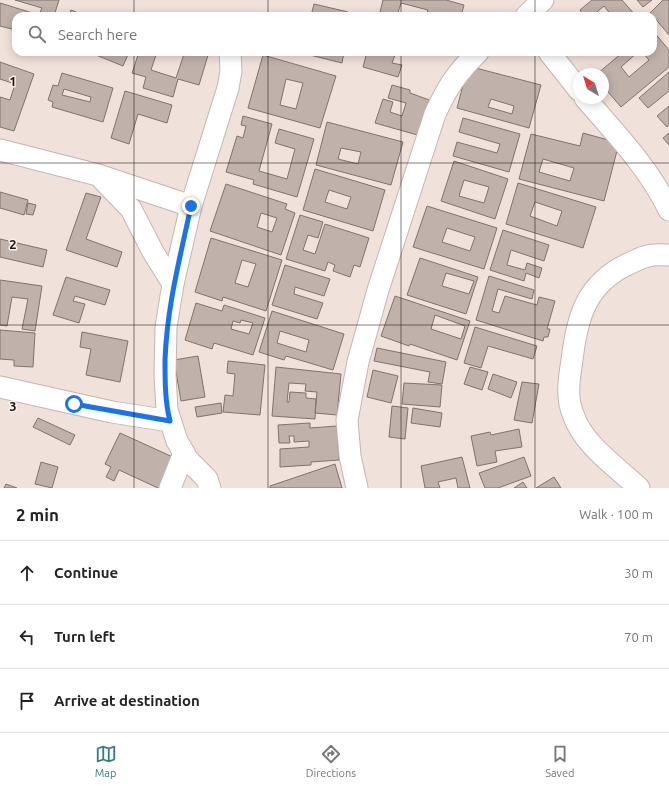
<!DOCTYPE html>
<meta charset="utf-8">
<style>
:root{--surface:#fff;--page:#f2f2f2;--text:#222;--muted:#767676;--line:#e0e0e0;--accent:#357d82}
body{margin:0;font-family:Ubuntu,sans-serif;background:var(--page);color:var(--text)}
.compass{position:absolute;left:573px;top:68px;width:36px;height:36px;border-radius:50%;background:var(--surface);box-shadow:0 2px 10px #0003;rotate:322deg}
.stop{position:absolute;width:12px;height:12px;margin:-9px;border:3px solid #1a73e8;border-radius:50%;background:#fff}
.stop.end{background:#1a73e8;border-color:#fff;box-shadow:0 1px 4px #0008}
.list{margin:0;padding:0;list-style:none}
h2{display:flex;justify-content:space-between;align-items:center;height:52px;margin:0;padding:0 16px;font-size:17px}
h2 small{font-size:13px;font-weight:400;color:var(--muted)}
.list li{display:grid;grid-template-columns:26px 1fr auto;gap:12px;align-items:center;box-sizing:border-box;height:64px;padding:0 16px;border-top:1px solid var(--line)}
.list b{display:block;font-size:15px;white-space:nowrap}
.list em{font-size:13px;font-style:normal;color:var(--muted)}
.icon{flex:none;width:22px;height:22px;fill:none;stroke:currentColor;stroke-width:2;stroke-linecap:round;stroke-linejoin:round}
.map{position:relative;flex:none;width:669px;height:488px;overflow:hidden}
.search{position:absolute;background:var(--surface);box-shadow:0 2px 10px #0003;left:12px;right:12px;top:12px;height:44px;display:flex;align-items:center;gap:10px;box-sizing:border-box;padding:0 14px;border-radius:12px;color:var(--muted);font-size:15px}
.sheet{height:244px;background:var(--surface)}
nav{display:flex;justify-content:space-around;align-items:center;box-sizing:border-box;height:56px;border-top:1px solid var(--line);background:var(--surface);font-size:11px;color:var(--muted)}
nav a{display:grid;justify-items:center;gap:2px}
nav .on{color:var(--accent)}
.map>svg:first-child{display:block}
.building{fill:#c0b2ab;stroke:#80736c;fill-rule:evenodd}
.lines{fill:none;stroke-linecap:round;stroke-linejoin:round}
.minor-casing{stroke:#c4b6af;stroke-width:23}
.minor{stroke:#fff;stroke-width:21}
.route{stroke:#1a73e8;stroke-width:5}
.grid{fill:none;stroke:#1b1614;stroke-width:1;stroke-opacity:0.55}
.grid-label{font-size:13px;text-anchor:middle;font-weight:bold;fill:#1b1614;stroke:#feefe8;stroke-width:3;stroke-linejoin:round;paint-order:stroke}
</style>
<div class="map">
<svg width="669" height="488" viewBox="0 0 669 488">
<rect width="100%" height="100%" fill="#f0e2da"/>
<g class="building">
<path d="M15 0H59L54 16H16V30L0 26V3L39 15 42 8Z"/>
<path d="M383 0H446L464 5 461 16H426L428 10 401 3 397 16H379Z"/>
<path d="M592 0H622L636 16H612L604 6 592 16H584L580 10Z"/>
<path d="M637 0H652L643 7Z"/>
<path d="M663 0H669V35L653 16 649 14Z"/>
<path d="M314 4 348 12 347 16H311Z"/>
<path d="M71 10 86 16H69Z"/>
<path d="M653 31 669 50V67L621 107 603 86V74H597L623 52H638L621 67 629 77 649 60 642 52H653Z"/>
<path d="M97 52H129L123 66 96 55Z"/>
<path d="M139 52H157L151 70 176 78 184 54 177 52H209L199 85 178 79 173 97 143 88 146 77 132 73Z"/>
<path d="M298 52H344L342 63Z"/>
<path d="M367 52H396L392 63 402 65 398 77 363 67Z"/>
<path d="M263 55 336 76 320 128 248 108ZM286 79 303 83 296 109 280 105Z"/>
<path d="M0 62 34 74 14 131 0 127V97L10 100 15 84 0 79Z"/>
<path d="M468 66 541 85 529 128 457 108ZM491 99 514 106 512 114 488 107Z"/>
<path d="M669 72V91L648 108 639 98Z"/>
<path d="M62 73 113 88 103 122 52 107 53 102 48 100 53 85 58 86ZM64 89 91 97 90 102 62 95Z"/>
<path d="M392 85 410 90V93L432 101 421 136 375 123 383 99 393 102 390 112 402 116 406 103 388 98Z"/>
<path d="M125 91 172 105 167 123 138 114 129 144 111 138Z"/>
<path d="M669 106V125L667 127 657 116Z"/>
<path d="M243 116 272 124 259 171 287 179 295 149 275 143 279 129 314 139 297 197 253 184 254 180 226 172 237 136 243 138 246 126 241 125Z"/>
<path d="M463 118 520 134 509 172 453 156 457 142 497 153 500 144 459 132Z"/>
<path d="M327 122 403 142 391 185 316 165ZM341 148 361 152 358 164 338 159Z"/>
<path d="M583 133 619 143 604 201 519 179 531 134 580 146ZM543 159 574 168 570 181 539 172Z"/>
<path d="M669 133V145L663 138Z"/>
<path d="M454 161 508 179 495 219 441 201ZM464 180 489 187 484 203 459 196Z"/>
<path d="M315 169 385 190 373 231 303 210ZM329 190 351 197 347 209 325 202Z"/>
<path d="M518 183 596 207 583 248 506 224ZM535 202 562 211 557 226 530 216Z"/>
<path d="M226 184 287 204 285 209 295 213 281 255 210 231ZM261 213 277 218 272 232 257 227Z"/>
<path d="M0 192 28 200 24 215 0 208Z"/>
<path d="M86 193 101 197 86 239 122 252 117 267 66 250Z"/>
<path d="M28 203 36 205 33 215 26 214Z"/>
<path d="M427 206 497 228 484 269 413 247ZM447 228 475 237 470 251 442 242Z"/>
<path d="M300 215 323 222 318 238 308 235 303 250 315 254 325 224 369 238 360 267 354 265 350 277 333 271 335 265 328 262 325 271 286 259Z"/>
<path d="M503 230 549 245 544 261 511 250 507 265 525 270 527 263 542 268 539 278 526 273 524 281 490 270Z"/>
<path d="M211 238 282 260 266 311 223 297 222 301 195 292ZM242 260 256 264 248 287 235 283Z"/>
<path d="M0 239 47 250 43 267 0 257Z"/>
<path d="M420 258 478 277 466 314 407 295ZM446 273 474 281 469 294 442 286Z"/>
<path d="M285 265 330 279 324 296 295 287 294 294 323 303 317 319 272 305Z"/>
<path d="M489 276 534 290 532 299 498 289 492 311 499 313 505 296 537 305 539 297 555 301 547 329H550L548 337H544L543 341 476 320Z"/>
<path d="M66 277 110 290 105 305 75 296 73 301 85 304 79 323 53 315Z"/>
<path d="M0 280 42 286 35 331 22 329 28 299 12 297 7 326 0 325Z"/>
<path d="M395 296 470 321 457 360 410 344 409 346 381 336ZM435 315 465 326 461 339 431 329Z"/>
<path d="M196 303 222 311 224 305 265 318 253 355 214 343 212 349 185 340ZM241 320 253 323 249 334 231 329 233 321 240 323Z"/>
<path d="M272 311 344 334 333 370 286 356 284 360 259 352ZM280 331 309 340 306 352 277 343Z"/>
<path d="M475 327 537 346 533 359 488 346 481 368 464 363Z"/>
<path d="M0 330 35 333 33 367 14 366V360L0 359Z"/>
<path d="M82 332 128 341 120 382 86 375 91 349 80 347Z"/>
<path d="M377 348 446 362 442 384 428 382 430 372 374 361Z"/>
<path d="M198 356 205 397 181 401 174 360Z"/>
<path d="M228 361 265 365 260 415 223 412 225 395 233 396 235 374 227 373Z"/>
<path d="M276 367 341 374 337 415 315 413 317 392 305 391 306 384 289 383 287 402H289L290 392 306 393V398L316 399 315 419 272 416Z"/>
<path d="M470 367 488 372 482 390 464 384Z"/>
<path d="M373 370 398 376 391 403 367 397Z"/>
<path d="M493 374 517 382 511 398 488 389Z"/>
<path d="M522 382 539 384 532 423 514 420Z"/>
<path d="M404 383 442 385 440 407 402 404Z"/>
<path d="M221 403 222 413 197 417 195 407Z"/>
<path d="M392 406 408 408 405 439 389 437Z"/>
<path d="M413 408 442 413 440 427 411 423Z"/>
<path d="M38 418 75 435 70 445 33 427Z"/>
<path d="M310 423V428L337 426 339 460 311 462V465L280 467V449L309 447V441L294 442V436H289L290 443H279L278 425Z"/>
<path d="M519 429 522 447 495 451 497 462 477 466 471 436 490 432 491 435Z"/>
<path d="M120 433 175 458 161 488H158L119 470 114 481 106 477 111 467 105 464Z"/>
<path d="M462 457 470 488H458L456 478 438 482 440 488H425L421 466Z"/>
<path d="M524 457 531 476 498 488H485L479 473Z"/>
<path d="M41 462 58 467 52 488 35 484Z"/>
<path d="M335 464 342 488H270V486Z"/>
<path d="M554 477 561 488H536Z"/>
<path d="M523 482 527 488H514Z"/>
<path d="M6 484 17 488H4Z"/>
</g>
<g class="lines">
<defs>
<g id="minor">
<path d="M526 16 543 0"/>
<path d="M549 52 579 90"/>
<path d="M585 98C615 133 649 168 669 210"/>
<path d="M0 150 98 175 191 206"/>
<path d="M102 179 131 209 153 252 173 284"/>
<path d="M0 387 112 412 170 421"/>
<path d="M170 488 184 453"/>
<path d="M210 488 207 479 188 460 177 441 167 410 165 375 166 327 173 284 191 206 228 88 231 71 230 52"/>
<path d="M357 488 350 456 347 420 358 362 378 290 435 114C448 86 456 74 478 52"/>
<path d="M639 488C617 467 583 445 573 414 566 397 569 379 572 360 577 317 586 284 628 264 634 262 641 257 648 256 654 254 662 255 669 255"/>
</g>
</defs>
<use href="#minor" class="minor-casing"/>
<use href="#minor" class="minor"/>
</g>
<g class="lines">
<path class="route" d="M74 404 170 421C165 402 165 381 165 360 167 306 180 258 191 206"/>
</g>
<path class="grid" d="M134 0V16M268 0V16M401 0V16M535 0V16M134 52V488M268 52V488M401 52V488M535 52V488M0 163H669M0 325H669"/>
<g class="grid-label">
<text x="13" y="86">1</text>
<text x="13" y="249">2</text>
<text x="13" y="411">3</text>
</g>
</svg>
<svg class="compass" viewBox="-18 -18 36 36"><path d="M0-13l5 13h-10z" fill="#e53935"/><path d="M0 13l5-13h-10z" fill="#767676"/></svg>
<div class="stop" style="left:74px;top:404px"></div>
<div class="stop end" style="left:191px;top:206px"></div>
<div class="search"><svg class="icon" aria-label="search" viewBox="0 0 24 24"><circle cx="10" cy="10" r="6"/><path d="M15 15l6 6"/></svg>Search here</div>
</div>
<section class="sheet">
<h2>2 min<small>Walk · 100 m</small></h2>
<ul class="list">
<li><svg class="icon" aria-label="ahead" viewBox="0 0 24 24"><path d="M12 20V5M6 11l6-6 6 6"/></svg><div><b>Continue</b></div><em>30 m</em></li>
<li><svg class="icon" aria-label="left" viewBox="0 0 24 24"><path d="M17 20v-9H6M10 6l-5 5 5 5"/></svg><div><b>Turn left</b></div><em>70 m</em></li>
<li><svg class="icon" aria-label="arrive" viewBox="0 0 24 24"><path d="M6 21V4h12l-3 4 3 4H6"/></svg><div><b>Arrive at destination</b></div></li>
</ul>
</section>
<nav>
<a class="on"><svg class="icon" aria-label="map" viewBox="0 0 24 24"><path d="M3 6l6-2 6 2 6-2v14l-6 2-6-2-6 2zM9 4v14M15 6v14"/></svg>Map</a>
<a><svg class="icon" aria-label="directions" viewBox="0 0 24 24"><path d="M12 3l9 9-9 9-9-9zM9 14v-3h6M13 9l2 2-2 2"/></svg>Directions</a>
<a><svg class="icon" aria-label="saved" viewBox="0 0 24 24"><path d="M7 4h10v16l-5-4-5 4z"/></svg>Saved</a>
</nav>
